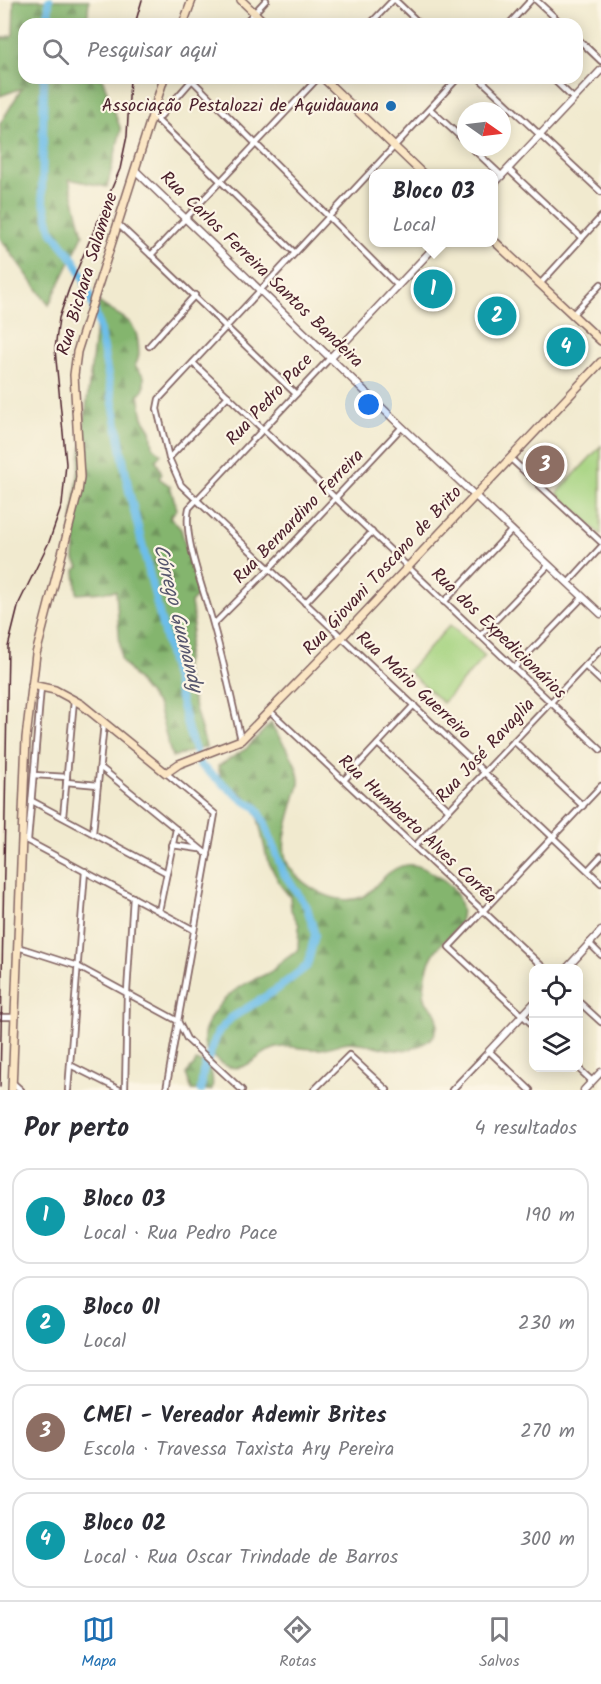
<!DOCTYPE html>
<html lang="pt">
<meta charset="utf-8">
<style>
:root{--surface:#fff;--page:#f7f7f7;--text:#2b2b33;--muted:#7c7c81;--line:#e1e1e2;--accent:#1f6fb2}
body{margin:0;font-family:Kalam,sans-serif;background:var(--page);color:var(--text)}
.controls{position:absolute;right:18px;bottom:18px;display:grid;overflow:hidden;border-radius:12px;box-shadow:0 3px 15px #0003}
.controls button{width:54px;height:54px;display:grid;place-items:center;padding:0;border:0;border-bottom:2px solid var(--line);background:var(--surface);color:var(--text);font:30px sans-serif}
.compass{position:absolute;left:457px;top:102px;width:54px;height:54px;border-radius:50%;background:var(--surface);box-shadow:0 3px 15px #0003;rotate:104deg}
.you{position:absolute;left:369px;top:405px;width:21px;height:21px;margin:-15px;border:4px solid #fff;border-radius:50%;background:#1a73e8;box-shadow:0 0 0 9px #1a73e833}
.badge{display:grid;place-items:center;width:39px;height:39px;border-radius:50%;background:var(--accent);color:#fff;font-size:20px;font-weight:700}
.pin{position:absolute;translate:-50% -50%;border:3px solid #fff;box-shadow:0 2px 6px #0006}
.popup{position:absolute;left:369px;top:169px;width:129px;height:78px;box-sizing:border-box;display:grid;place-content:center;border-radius:12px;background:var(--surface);filter:drop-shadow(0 2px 4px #0005);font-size:20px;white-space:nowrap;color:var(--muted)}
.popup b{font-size:22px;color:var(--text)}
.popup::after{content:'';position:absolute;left:50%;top:100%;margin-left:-12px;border:12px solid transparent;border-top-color:var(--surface)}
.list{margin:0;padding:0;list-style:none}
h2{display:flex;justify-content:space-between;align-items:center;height:78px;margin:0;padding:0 24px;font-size:26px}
h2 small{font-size:20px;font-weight:400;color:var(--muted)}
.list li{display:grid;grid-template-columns:39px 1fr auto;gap:18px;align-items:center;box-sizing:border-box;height:96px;margin:0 12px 12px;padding:0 12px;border:2px solid var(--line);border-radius:18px}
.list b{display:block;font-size:22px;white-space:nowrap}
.list p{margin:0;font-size:20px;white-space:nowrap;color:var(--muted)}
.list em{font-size:20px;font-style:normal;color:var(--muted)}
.icon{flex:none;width:33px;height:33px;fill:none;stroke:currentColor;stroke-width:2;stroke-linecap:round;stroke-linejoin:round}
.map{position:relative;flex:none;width:601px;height:1090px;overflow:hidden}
.search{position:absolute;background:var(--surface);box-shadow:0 3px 15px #0003;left:18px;right:18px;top:18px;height:66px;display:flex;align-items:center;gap:15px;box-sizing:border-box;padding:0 21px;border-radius:18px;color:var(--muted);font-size:22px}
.sheet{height:510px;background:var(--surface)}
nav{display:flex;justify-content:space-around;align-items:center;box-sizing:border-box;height:84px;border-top:2px solid var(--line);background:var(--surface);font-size:16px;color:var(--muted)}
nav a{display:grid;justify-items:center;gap:3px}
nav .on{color:var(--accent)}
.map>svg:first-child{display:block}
.forest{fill:url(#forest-firs);stroke:#676a4c;stroke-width:1.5}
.pitch{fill:#a5d380;stroke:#787956;stroke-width:1.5}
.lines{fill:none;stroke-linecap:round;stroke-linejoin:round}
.river{stroke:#6dbde8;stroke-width:8}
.minor-casing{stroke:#846664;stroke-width:8}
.tertiary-casing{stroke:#846664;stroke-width:9}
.secondary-casing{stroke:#846664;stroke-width:10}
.minor{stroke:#fff;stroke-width:4.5}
.tertiary{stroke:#fff;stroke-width:6}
.secondary{stroke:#fbe6c4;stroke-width:7}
.rail{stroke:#4a1f2b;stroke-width:1.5}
.poi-dot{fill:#1f6fb2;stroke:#fcf5e5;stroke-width:2}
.labels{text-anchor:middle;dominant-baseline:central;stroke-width:4.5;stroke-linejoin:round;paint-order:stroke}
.poi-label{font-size:18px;fill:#4a1f2b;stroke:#fcf5e5;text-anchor:end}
.street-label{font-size:18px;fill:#4a1f2b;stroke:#fcf5e5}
.water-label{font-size:20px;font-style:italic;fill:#56566d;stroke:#fcf5e5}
</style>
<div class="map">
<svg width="601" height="1090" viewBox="0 0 601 1090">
<defs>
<pattern id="forest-firs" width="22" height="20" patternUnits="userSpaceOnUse" patternTransform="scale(1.5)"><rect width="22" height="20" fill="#84b56e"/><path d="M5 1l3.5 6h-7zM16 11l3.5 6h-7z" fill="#6e935b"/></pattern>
</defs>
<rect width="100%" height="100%" fill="#fcf5e5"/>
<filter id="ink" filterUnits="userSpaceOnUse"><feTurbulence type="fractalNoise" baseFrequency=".0167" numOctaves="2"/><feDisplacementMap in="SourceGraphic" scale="12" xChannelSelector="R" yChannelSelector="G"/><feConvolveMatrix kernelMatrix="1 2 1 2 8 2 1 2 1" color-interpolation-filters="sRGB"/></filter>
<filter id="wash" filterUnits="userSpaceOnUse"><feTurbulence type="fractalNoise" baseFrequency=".008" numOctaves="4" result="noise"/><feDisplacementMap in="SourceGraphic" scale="24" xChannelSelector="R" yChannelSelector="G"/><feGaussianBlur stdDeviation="1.35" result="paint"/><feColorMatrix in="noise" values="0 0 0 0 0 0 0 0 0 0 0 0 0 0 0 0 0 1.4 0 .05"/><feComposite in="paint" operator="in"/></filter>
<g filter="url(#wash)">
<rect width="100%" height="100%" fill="#f1eacf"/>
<g class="forest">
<path d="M14 0H89L87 24H24V78H102L121 130 107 187 69 179 83 235 49 305 0 238V124L22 88 0 96V39L13 35Z"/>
<path d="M99 302C115 316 135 316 138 342 139 352 140 357 135 366L144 376V388L139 395 143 418 151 430 153 447 161 454 156 460 162 474 159 478 170 486 177 509 170 517 181 529 199 594 191 603 194 620 184 669 206 747 172 757 158 706 121 660 116 591 77 594 75 570 79 567 74 558 76 538 71 534Z"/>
<path d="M271 723C280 743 296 755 299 779 300 785 297 791 295 797 290 817 277 849 290 868 304 887 337 907 362 897 370 894 375 885 382 879 400 861 414 861 434 874 445 880 455 888 459 900 469 924 449 933 437 949 431 957 428 964 426 974 425 982 422 993 426 1001 427 1005 432 1007 435 1011 439 1020 438 1034 429 1040 400 1061 379 1043 350 1042 340 1042 330 1049 319 1049 307 1050 295 1046 283 1047 256 1049 249 1078 222 1064 217 1061 209 1054 206 1049 196 1028 222 999 238 988 248 981 260 978 270 972 274 970 277 965 280 963 286 958 293 955 298 949L299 925 291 910 290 897 281 886 267 859 258 818 253 806 244 795 221 780 218 766 246 749Z"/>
<path d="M196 1061C212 1063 214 1076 212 1090H192L186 1074 195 1064Z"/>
</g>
<g class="pitch">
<path d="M601 446V535L557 493Z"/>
<path d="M450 625 485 656 443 703 408 671Z"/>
</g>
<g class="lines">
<g class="river">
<path d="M48 24 49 0"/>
<path d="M44 78 42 194 51 230 74 260 84 279 98 321 129 491 188 730 200 765 243 800 256 807 264 821 283 872 307 907 315 935 307 966 276 990 231 1018 218 1032 203 1072 201 1090"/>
</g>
</g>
</g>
<g filter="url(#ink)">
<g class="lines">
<defs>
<g id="minor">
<path d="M395 0 420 24"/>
<path d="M536 0 562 24"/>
<path d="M244 24 266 0"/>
<path d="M370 24 393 0"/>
<path d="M509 24 531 0"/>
<path d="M577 38 601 61"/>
<path d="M479 78 601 192"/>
<path d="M552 78 574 99"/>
<path d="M192 80 398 286"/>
<path d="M430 109 466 142"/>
<path d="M152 115 295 253"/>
<path d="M157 120 193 79"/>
<path d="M471 147 502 176"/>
<path d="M508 169 582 238"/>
<path d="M118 224 151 255"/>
<path d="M540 284 601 217"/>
<path d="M572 315 601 284"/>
<path d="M149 346 195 295"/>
<path d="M193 363 601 750"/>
<path d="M296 394 151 255 318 78"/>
<path d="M228 396 169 458 181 485 601 883"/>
<path d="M169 458 157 409 159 399 458 78"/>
<path d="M510 458 601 542"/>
<path d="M568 583 601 547"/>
<path d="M444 602 512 530"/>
<path d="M305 603 372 532"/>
<path d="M214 624 269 569 402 427"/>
<path d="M480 636 549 565"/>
<path d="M585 666 601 681"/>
<path d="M514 668 583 597"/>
<path d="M270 711 545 969"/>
<path d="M241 740C232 702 224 662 213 624 205 593 182 537 189 508L330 358"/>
<path d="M514 741 583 806"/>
<path d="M378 744 449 810"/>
<path d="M100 767 208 855"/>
<path d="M166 773 215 814 178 1021 187 1039 242 1090"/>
<path d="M34 775 67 777"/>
<path d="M344 780 414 705"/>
<path d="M66 782 98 785"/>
<path d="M32 801 167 873"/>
<path d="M63 817 74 700"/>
<path d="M93 833 104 723"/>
<path d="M22 838 194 930"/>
<path d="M28 841 41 687"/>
<path d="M172 845 199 849"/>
<path d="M415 846 601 649"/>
<path d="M588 870 601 856"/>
<path d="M159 911 176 829"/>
<path d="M589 943 601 955"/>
<path d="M18 947 77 966 178 1021 166 1090"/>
<path d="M578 1001 601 1022"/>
<path d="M0 1017H15"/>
<path d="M534 1026 449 947 601 786"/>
<path d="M70 1065 120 1090"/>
<path d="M578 1068 592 1081"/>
<path d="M12 1082 21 1090"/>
<path d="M68 1090 85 871"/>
<path d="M125 1090 127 992 133 897"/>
<path d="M314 1090 349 1055 387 1090"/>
<path d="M452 1090 489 1051 530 1090"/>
</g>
<g id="tertiary">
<path d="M135 170 402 427 601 614"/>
<path d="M493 185 601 70"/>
<path d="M330 358 439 242"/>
<path d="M566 969 601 931"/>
<path d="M489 1051 534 1003"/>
<path d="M584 1090 601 1072"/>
</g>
<g id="secondary">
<path d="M241 0 266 24"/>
<path d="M183 24 192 0"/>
<path d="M323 78 423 174"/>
<path d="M493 240 601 341"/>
<path d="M32 685 55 690 81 704 166 773 179 764 241 740 342 637 601 362"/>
<path d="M12 1090 26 738 36 654 78 492 80 477 74 375 77 352 164 78"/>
</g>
</defs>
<use href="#minor" class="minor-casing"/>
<use href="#tertiary" class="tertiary-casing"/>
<use href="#secondary" class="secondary-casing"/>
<use href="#minor" class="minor"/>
<use href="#tertiary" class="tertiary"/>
<use href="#secondary" class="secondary"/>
<g class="rail">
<path d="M135 24 142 0"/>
<path d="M0 1087 8 647 19 603 49 542 62 505 66 464 55 349 59 318 69 289 120 169 127 136 130 78"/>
</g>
</g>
</g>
<circle class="poi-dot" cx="391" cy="106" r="6"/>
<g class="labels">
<g class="poi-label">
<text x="379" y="106">Associação Pestalozzi de Aquidauana</text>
</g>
<g class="street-label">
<text transform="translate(261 270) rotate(44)">Rua Carlos Ferreira Santos Bandeira</text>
<text transform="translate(88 274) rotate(-73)">Rua Bichara Salamene</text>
<text transform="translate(270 400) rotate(-47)">Rua Pedro Pace</text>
<text transform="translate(299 517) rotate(-46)">Rua Bernardino Ferreira</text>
<text transform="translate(383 571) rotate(-47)">Rua Giovani Toscano de Brito</text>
<text transform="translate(498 634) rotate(44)">Rua dos Expedicionários</text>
<text transform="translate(413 686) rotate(43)">Rua Mário Guerreiro</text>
<text transform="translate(486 751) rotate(-47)">Rua José Ravaglia</text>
<text transform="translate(417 830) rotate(43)">Rua Humberto Alves Corrêa</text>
</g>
<g class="water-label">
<text transform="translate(177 618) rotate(76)">Córrego Guanandy</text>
</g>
</g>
</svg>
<div class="controls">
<button><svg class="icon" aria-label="locate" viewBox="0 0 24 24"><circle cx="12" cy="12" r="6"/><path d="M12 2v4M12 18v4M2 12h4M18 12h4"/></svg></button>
<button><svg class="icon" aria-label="layers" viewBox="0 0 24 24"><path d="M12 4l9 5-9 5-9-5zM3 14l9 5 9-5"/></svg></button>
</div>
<svg class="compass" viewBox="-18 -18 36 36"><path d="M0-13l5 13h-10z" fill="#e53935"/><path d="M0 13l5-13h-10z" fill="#7c7c81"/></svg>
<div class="you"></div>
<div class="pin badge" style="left:433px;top:289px;background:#0f9aa8">1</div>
<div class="popup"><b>Bloco 03</b>Local</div>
<div class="pin badge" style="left:497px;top:316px;background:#0f9aa8">2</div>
<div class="pin badge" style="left:545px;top:465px;background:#8d6e63">3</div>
<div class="pin badge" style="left:566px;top:347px;background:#0f9aa8">4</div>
<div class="search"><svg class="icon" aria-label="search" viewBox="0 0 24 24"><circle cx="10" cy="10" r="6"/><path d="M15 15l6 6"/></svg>Pesquisar aqui</div>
</div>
<section class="sheet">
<h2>Por perto<small>4 resultados</small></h2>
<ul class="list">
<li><span class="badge" style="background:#0f9aa8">1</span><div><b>Bloco 03</b><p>Local · Rua Pedro Pace</p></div><em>190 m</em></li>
<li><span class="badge" style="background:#0f9aa8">2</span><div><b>Bloco 01</b><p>Local</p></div><em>230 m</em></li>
<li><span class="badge" style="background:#8d6e63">3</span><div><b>CMEI - Vereador Ademir Brites</b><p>Escola · Travessa Taxista Ary Pereira</p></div><em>270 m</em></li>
<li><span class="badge" style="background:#0f9aa8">4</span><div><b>Bloco 02</b><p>Local · Rua Oscar Trindade de Barros</p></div><em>300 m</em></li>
</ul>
</section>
<nav>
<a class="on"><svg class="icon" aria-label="map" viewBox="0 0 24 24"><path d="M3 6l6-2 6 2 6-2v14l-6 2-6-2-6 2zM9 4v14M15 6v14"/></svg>Mapa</a>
<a><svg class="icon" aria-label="directions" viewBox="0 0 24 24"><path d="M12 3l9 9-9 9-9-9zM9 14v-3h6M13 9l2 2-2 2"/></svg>Rotas</a>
<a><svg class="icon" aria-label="saved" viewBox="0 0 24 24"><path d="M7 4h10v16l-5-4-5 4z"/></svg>Salvos</a>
</nav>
